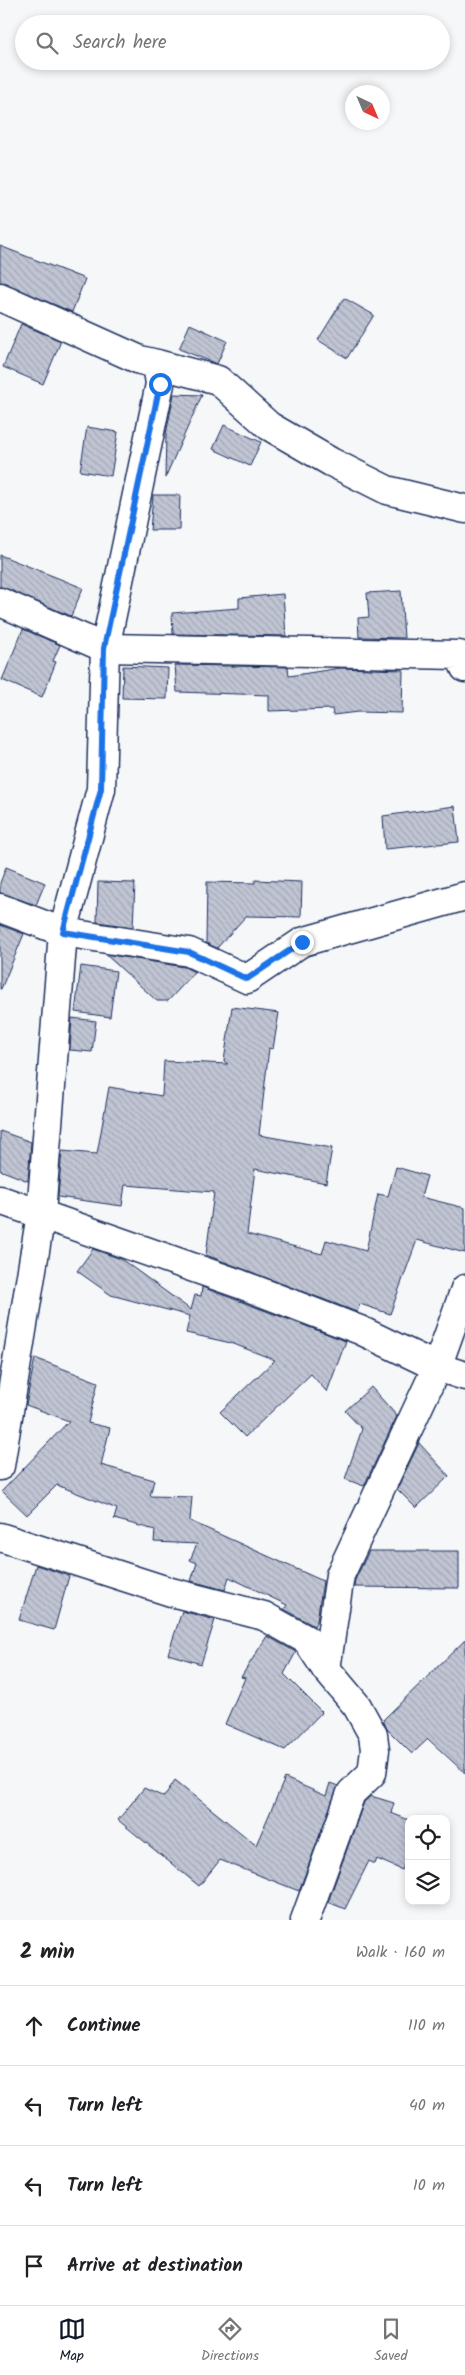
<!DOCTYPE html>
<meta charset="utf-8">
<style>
:root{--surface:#fff;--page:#f6f6f6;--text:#202124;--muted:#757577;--line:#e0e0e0;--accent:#111827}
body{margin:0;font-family:Kalam,sans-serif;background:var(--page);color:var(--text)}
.controls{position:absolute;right:15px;bottom:15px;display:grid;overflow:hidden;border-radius:10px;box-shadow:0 2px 8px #0003}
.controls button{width:45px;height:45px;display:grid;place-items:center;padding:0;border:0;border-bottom:1px solid var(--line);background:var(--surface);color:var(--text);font:25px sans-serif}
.compass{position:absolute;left:345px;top:85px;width:45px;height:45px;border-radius:50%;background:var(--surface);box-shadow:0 2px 8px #0003;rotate:136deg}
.stop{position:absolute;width:15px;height:15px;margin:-11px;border:4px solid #1a73e8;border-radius:50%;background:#fff}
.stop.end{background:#1a73e8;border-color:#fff;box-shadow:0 1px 5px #0008}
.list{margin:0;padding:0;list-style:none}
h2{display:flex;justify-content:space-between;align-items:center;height:65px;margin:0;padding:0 20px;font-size:21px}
h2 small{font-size:16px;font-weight:400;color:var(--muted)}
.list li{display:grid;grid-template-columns:32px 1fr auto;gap:15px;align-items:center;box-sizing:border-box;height:80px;padding:0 20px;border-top:1px solid var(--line)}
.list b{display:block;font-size:19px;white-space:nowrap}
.list em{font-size:16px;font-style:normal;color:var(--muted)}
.icon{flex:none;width:28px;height:28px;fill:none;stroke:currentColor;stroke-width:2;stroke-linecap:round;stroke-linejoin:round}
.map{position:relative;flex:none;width:465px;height:1920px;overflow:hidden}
.search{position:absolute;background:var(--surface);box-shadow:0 2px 8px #0003;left:15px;right:15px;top:15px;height:55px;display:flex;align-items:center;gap:12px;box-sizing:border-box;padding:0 18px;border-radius:28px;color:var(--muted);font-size:19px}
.sheet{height:385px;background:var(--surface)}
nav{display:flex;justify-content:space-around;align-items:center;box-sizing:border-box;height:70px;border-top:1px solid var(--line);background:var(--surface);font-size:14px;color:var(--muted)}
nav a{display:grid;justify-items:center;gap:2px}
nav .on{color:var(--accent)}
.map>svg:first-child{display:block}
.building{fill:url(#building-back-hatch);stroke:#1b2f5e}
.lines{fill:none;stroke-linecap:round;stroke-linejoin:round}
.minor-casing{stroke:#1b2f5e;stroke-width:31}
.minor{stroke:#fff;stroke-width:28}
.route{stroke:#1a73e8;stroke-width:6}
</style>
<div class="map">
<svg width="465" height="1920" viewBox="0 0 465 1920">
<defs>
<pattern id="building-back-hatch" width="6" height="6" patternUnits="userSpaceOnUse" patternTransform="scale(1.25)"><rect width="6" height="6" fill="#c0c4d3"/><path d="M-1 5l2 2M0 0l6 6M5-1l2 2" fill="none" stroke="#a4a9b8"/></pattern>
</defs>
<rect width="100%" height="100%" fill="#f6f7f9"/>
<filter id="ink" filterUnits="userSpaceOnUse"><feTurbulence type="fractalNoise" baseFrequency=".02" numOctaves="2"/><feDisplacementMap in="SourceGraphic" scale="10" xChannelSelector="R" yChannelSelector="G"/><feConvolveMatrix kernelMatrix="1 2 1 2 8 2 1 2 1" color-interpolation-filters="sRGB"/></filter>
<g filter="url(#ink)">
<g class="building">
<path d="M0 246 85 279 72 312 0 282Z"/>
<path d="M344 298 374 315 347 358 318 340Z"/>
<path d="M21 324 61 341 43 384 3 367Z"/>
<path d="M190 324 227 341 217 364 179 349Z"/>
<path d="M174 394 202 395 165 478 166 434Z"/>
<path d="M224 425 261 442 250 466 213 449Z"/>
<path d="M87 427 118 432 111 476 80 471Z"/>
<path d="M153 495H180L179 530H150Z"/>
<path d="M0 555 83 588 71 616 0 587Z"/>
<path d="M401 591 404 638 359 637 358 618 369 617 367 593Z"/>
<path d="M283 594 286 636 173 634 172 613 239 608V598Z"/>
<path d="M23 629 60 645 53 661 56 662 42 697 2 680Z"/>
<path d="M175 665 288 667 289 676 340 668 403 670 402 713 358 712 333 715 332 709 269 711V695L177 692Z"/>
<path d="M123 666 168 668 167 699 122 698Z"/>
<path d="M455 806 459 842 385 849 383 816Z"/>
<path d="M6 867 45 883 36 905 0 893V883Z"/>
<path d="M255 880 302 882 301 917 246 916 217 948 206 943 207 882 255 883Z"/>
<path d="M98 882 135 883 133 927 97 922Z"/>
<path d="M0 925 24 934 1 989H0Z"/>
<path d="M105 954 184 967 195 972 168 1001H157Z"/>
<path d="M81 966 116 971 110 1017 75 1012Z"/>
<path d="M232 1007 279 1013 273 1049 269 1048 259 1135 332 1148 326 1183 255 1169 247 1234 322 1254 326 1240 366 1251 378 1194 388 1196 396 1167 427 1176 421 1197 465 1208V1253L417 1240 390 1314 360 1304 357 1312 206 1255 214 1192 125 1185 122 1206 58 1197 62 1151 97 1154 109 1087 162 1096 164 1061 228 1064 224 1061Z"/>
<path d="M72 1018 96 1021 92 1052 70 1050Z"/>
<path d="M0 1131 31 1142 28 1181 0 1170Z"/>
<path d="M93 1249 121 1259 191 1310 195 1295 201 1296 202 1287 346 1341 327 1392 311 1374 245 1437 220 1412 275 1360 231 1343 186 1333 190 1316 111 1295 77 1271Z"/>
<path d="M35 1358 98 1382 88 1423 110 1428 101 1465 154 1480 150 1496 192 1497 190 1521 323 1581 317 1621 314 1626 284 1609 287 1605 229 1577 225 1590 191 1581 197 1563 190 1560 197 1544 154 1542 155 1530 114 1519 117 1509 57 1485 27 1515 2 1491 69 1421 26 1405Z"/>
<path d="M371 1387 397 1416 364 1486 345 1479 362 1429 345 1411Z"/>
<path d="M419 1443 449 1476 416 1508 397 1489Z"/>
<path d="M369 1551H459V1588L354 1587 355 1580Z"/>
<path d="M36 1565 69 1576 54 1630 19 1620Z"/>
<path d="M182 1611 215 1620 201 1664 168 1654Z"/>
<path d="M267 1636 296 1652 284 1674 322 1712 285 1750 225 1724 245 1678 241 1677Z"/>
<path d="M465 1640V1773L428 1739 412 1754 387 1729 383 1720Z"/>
<path d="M285 1778 326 1796 330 1783 338 1786 299 1891 220 1860 199 1886 118 1820 144 1788 164 1797 175 1780 256 1845Z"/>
<path d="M371 1796 394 1803 391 1813 409 1820V1854L402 1870 377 1859 375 1864 369 1861 345 1909 328 1902 364 1802Z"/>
</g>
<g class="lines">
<defs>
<g id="minor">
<path d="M0 297 140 360 157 364 160 384 105 648 101 789 63 932 41 1214 0 1466"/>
<path d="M157 364 218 380 269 426 331 462 387 490 465 509"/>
<path d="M0 602 105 648 459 655 465 668"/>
<path d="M0 908 63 932 189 952 247 979 302 942 465 896"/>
<path d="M0 1200 240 1284 360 1330 437 1367 465 1376"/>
<path d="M0 1537 171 1592 264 1616 307 1640 326 1669"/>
<path d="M305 1920 351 1793 372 1773 375 1750 373 1735 357 1706 326 1669 340 1575 437 1367 465 1289"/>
</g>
</defs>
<use href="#minor" class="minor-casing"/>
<use href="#minor" class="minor"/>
</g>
</g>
<g class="lines" filter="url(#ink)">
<path class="route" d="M160 384 104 648 101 789 63 932 189 952 247 979 302 942"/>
</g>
</svg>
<div class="controls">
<button><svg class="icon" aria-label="locate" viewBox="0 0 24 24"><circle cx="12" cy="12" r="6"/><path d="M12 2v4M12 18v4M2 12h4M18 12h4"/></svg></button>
<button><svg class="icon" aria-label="layers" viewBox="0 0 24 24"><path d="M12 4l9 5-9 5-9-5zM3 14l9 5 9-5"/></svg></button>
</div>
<svg class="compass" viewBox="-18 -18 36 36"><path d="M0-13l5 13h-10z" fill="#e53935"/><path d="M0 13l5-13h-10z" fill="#757577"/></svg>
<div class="stop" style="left:160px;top:384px"></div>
<div class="stop end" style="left:302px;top:942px"></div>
<div class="search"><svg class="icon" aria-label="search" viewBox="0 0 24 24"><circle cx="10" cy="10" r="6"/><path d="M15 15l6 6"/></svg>Search here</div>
</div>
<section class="sheet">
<h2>2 min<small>Walk · 160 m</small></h2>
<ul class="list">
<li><svg class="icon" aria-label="ahead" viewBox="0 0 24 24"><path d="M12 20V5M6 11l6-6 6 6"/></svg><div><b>Continue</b></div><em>110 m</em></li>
<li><svg class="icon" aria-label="left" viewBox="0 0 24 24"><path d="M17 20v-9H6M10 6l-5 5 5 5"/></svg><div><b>Turn left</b></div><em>40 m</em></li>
<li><svg class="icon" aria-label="left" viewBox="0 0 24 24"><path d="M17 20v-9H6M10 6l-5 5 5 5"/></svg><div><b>Turn left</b></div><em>10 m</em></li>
<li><svg class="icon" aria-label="arrive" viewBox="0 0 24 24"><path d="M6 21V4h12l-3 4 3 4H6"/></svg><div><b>Arrive at destination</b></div></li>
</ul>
</section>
<nav>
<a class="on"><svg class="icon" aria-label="map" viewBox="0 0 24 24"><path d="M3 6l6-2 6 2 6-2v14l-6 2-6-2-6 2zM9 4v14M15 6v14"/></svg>Map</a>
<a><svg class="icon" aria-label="directions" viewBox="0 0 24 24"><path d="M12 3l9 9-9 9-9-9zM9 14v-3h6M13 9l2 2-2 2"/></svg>Directions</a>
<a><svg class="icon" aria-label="saved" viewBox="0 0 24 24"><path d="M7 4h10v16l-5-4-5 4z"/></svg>Saved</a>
</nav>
